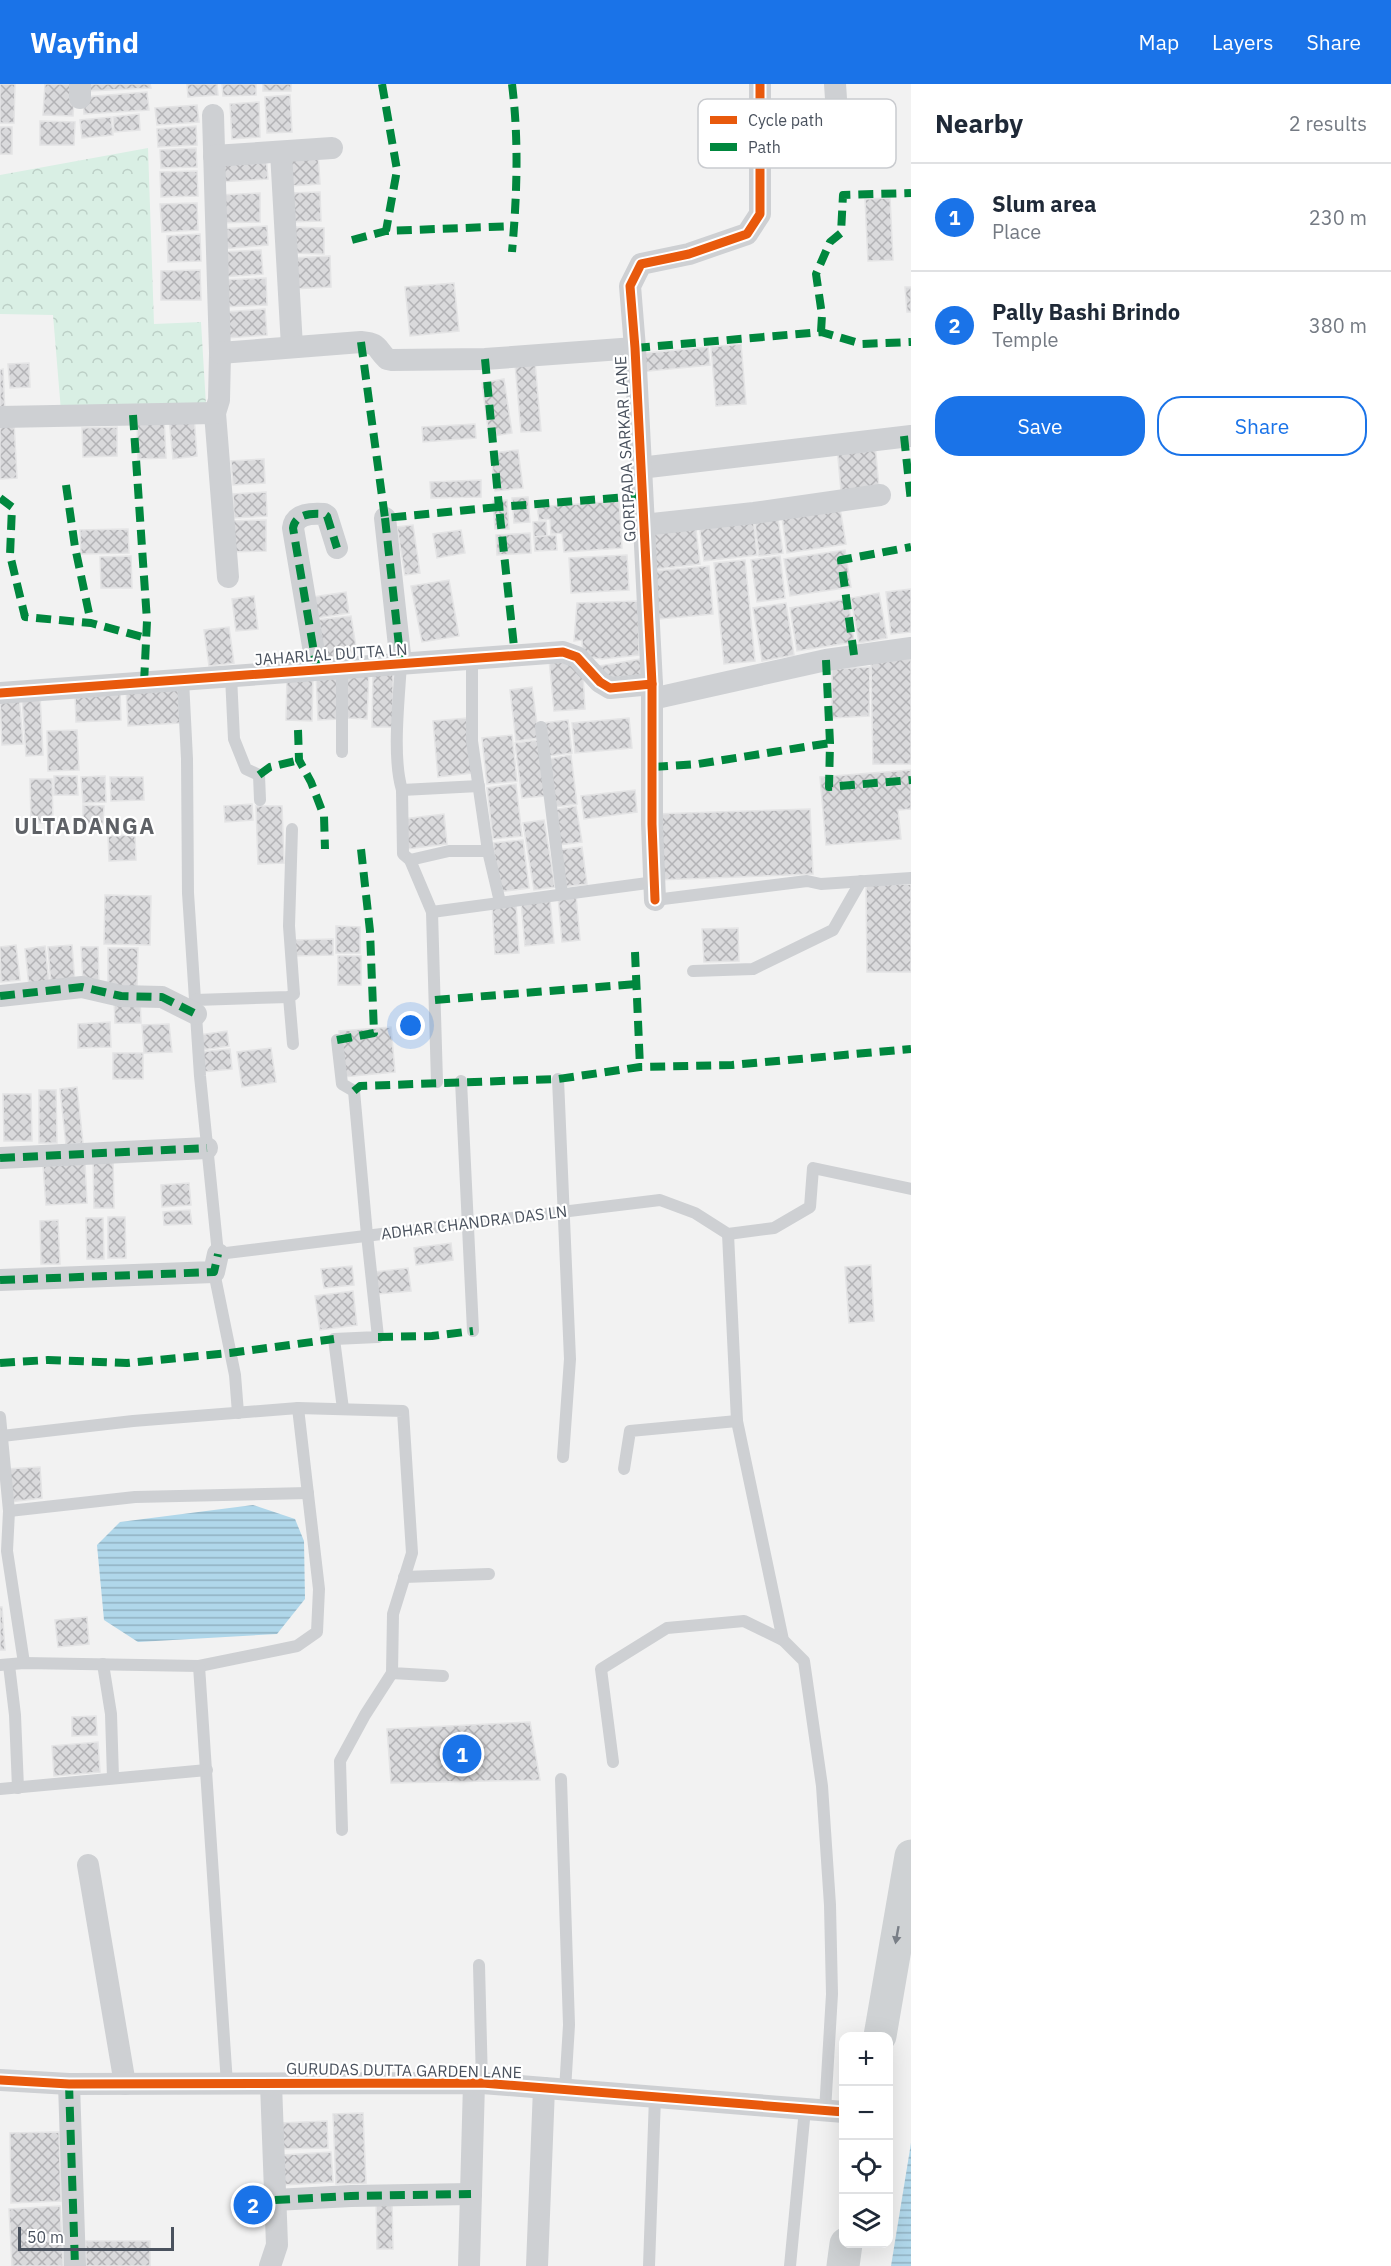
<!DOCTYPE html>
<meta charset="utf-8">
<style>
:root{--surface:#fff;--page:#f2f2f3;--text:#1f2937;--muted:#747a83;--line:#e0e1e3;--accent:#1a73e8}
body{margin:0;font-family:"IBM Plex Sans",sans-serif;background:var(--page);color:var(--text)}
.controls{position:absolute;right:18px;bottom:18px;display:grid;overflow:hidden;border-radius:12px;box-shadow:0 6px 24px #0002}
.controls button{width:54px;height:54px;display:grid;place-items:center;padding:0;border:0;border-bottom:2px solid var(--line);background:var(--surface);color:var(--text);font:30px sans-serif}
.scale{position:absolute;left:18px;bottom:15px;width:156px;box-sizing:border-box;padding-left:6px;border:3px solid #4a525e;border-top:0;font-size:16px;line-height:21px;white-space:nowrap;color:#4a525e;-webkit-text-stroke:4px #fff;paint-order:stroke}
.you{position:absolute;left:411px;top:942px;width:21px;height:21px;margin:-15px;border:4px solid #fff;border-radius:50%;background:#1a73e8;box-shadow:0 0 0 9px #1a73e833}
.badge{display:grid;place-items:center;width:39px;height:39px;border-radius:50%;background:var(--accent);color:#fff;font-size:20px;font-weight:700}
.pin{position:absolute;translate:-50% -50%;border:3px solid #fff;box-shadow:0 2px 6px #0006}
.list{margin:0;padding:0;list-style:none}
h2{display:flex;justify-content:space-between;align-items:center;height:78px;margin:0;padding:0 24px;font-size:26px}
h2 small{font-size:20px;font-weight:400;color:var(--muted)}
.list li{display:grid;grid-template-columns:39px 1fr auto;gap:18px;align-items:center;box-sizing:border-box;height:108px;padding:0 24px;border-top:2px solid var(--line)}
.list b{display:block;font-size:22px;white-space:nowrap}
.list p{margin:0;font-size:20px;white-space:nowrap;color:var(--muted)}
.list em{font-size:20px;font-style:normal;color:var(--muted)}
.actions{display:flex;gap:12px;padding:18px 24px}
.actions a{flex:1;padding:14px 0;border:2px solid var(--accent);border-radius:24px;text-align:center;font-size:21px;color:var(--accent)}
.actions .main{background:var(--accent);color:#fff}
.icon{flex:none;width:33px;height:33px;fill:none;stroke:currentColor;stroke-width:2;stroke-linecap:round;stroke-linejoin:round}
.map{position:relative;flex:none;width:911px;height:2182px;overflow:hidden}
header{display:flex;align-items:center;gap:36px;box-sizing:border-box;height:84px;padding:0 30px;background:var(--accent);color:#fff}
header strong{font-size:28px}
nav{display:flex;gap:33px;margin-inline-start:auto;font-size:21px}
main{display:flex}
aside{flex:1;background:var(--surface)}
.map>svg:first-child{display:block}
.park{fill:url(#park-crowns)}
.water{fill:url(#water-rules)}
.building{fill:url(#building-cross-hatch);stroke:#e4e4e5;stroke-width:1.5}
.lines{fill:none;stroke-linecap:round;stroke-linejoin:round}
.lane{stroke:#ced0d3;stroke-width:12}
.street{stroke:#ced0d3;stroke-width:22}
.secondary{stroke:#cfd2d4;stroke-width:33}
.quiet{stroke:#00873e;stroke-width:8;stroke-dasharray:15 8;stroke-linecap:butt}
.cycleway-casing{stroke:#fff;stroke-width:13}
.cycleway{stroke:#e8590c;stroke-width:9}
.oneway{fill:#797f87}
.labels{text-anchor:middle;dominant-baseline:central;stroke-width:4.5;stroke-linejoin:round;paint-order:stroke}
.street-label{font-size:16px;fill:#4a525e;stroke:#fff}
.district-label{font-size:22px;font-weight:bold;letter-spacing:1.5px;fill:#5e6166;stroke:#fff}
.key{fill:#fff;stroke:#c9cbcf;stroke-width:1.5}
.key-label{font-size:16px;fill:#4a525e}
</style>
<header>
<strong>Wayfind</strong>
<nav><a>Map</a><a>Layers</a><a>Share</a></nav>
</header>
<main>
<div class="map">
<svg width="911" height="2182" viewBox="0 0 911 2182">
<defs>
<pattern id="park-crowns" width="20" height="18" patternUnits="userSpaceOnUse" patternTransform="scale(1.5)"><rect width="20" height="18" fill="#d9efe4"/><path d="M2 6a3 3 0 1 1 6 0M12 15a3 3 0 1 1 6 0" fill="none" stroke="#bccfc6"/></pattern>
<pattern id="water-rules" width="6" height="5" patternUnits="userSpaceOnUse" patternTransform="scale(1.5)"><rect width="6" height="5" fill="#b0d7ea"/><path d="M0 2.5h6" fill="none" stroke="#91b1c1"/></pattern>
<pattern id="building-cross-hatch" width="8" height="8" patternUnits="userSpaceOnUse" patternTransform="scale(1.5)"><rect width="8" height="8" fill="#dadadc"/><path d="M0 0l8 8M0 8l8-8" fill="none" stroke="#b3b3b6"/></pattern>
</defs>
<rect width="100%" height="100%" fill="#f2f2f2"/>
<path class="park" d="M148 64 154 240 201 238 206 321 61 327 53 231 0 230V91Z"/>
<g class="water">
<path d="M253 1421 295 1435 304 1457 305 1515 277 1550 138 1558 104 1536 97 1461 120 1438Z"/>
<path d="M911 2059V2182H891Z"/>
</g>
<g class="building">
<path d="M0 0H15L14 39H0Z"/>
<path d="M45 0H75L73 32 43 31Z"/>
<path d="M88 0H150L151 4 89 7Z"/>
<path d="M187 0H217L218 11 188 13Z"/>
<path d="M222 0H256V11L223 12Z"/>
<rect x="263" y="0" width="28" height="7"/>
<path d="M147 8 149 26 84 30 83 13Z"/>
<path d="M290 11 292 48 267 49 265 13Z"/>
<path d="M259 18 260 53 232 55 230 20Z"/>
<path d="M197 21 199 38 157 41 155 24Z"/>
<path d="M139 30 140 46 114 48 113 33Z"/>
<path d="M111 33 113 51 82 54 80 36Z"/>
<path d="M40 37 75 38 74 61H40Z"/>
<path d="M196 42 197 61 158 63 157 45Z"/>
<rect x="0" y="43" width="12" height="27"/>
<path d="M196 64 197 83 161 84 160 66Z"/>
<path d="M318 68 320 100 291 102 289 70Z"/>
<path d="M266 72 268 95 219 98 217 75Z"/>
<path d="M197 87 198 112 161 113 160 88Z"/>
<path d="M320 108 321 137 291 138 290 109Z"/>
<path d="M260 109V138L219 139 218 111Z"/>
<path d="M890 114 893 176 868 177 865 115Z"/>
<path d="M197 119 198 146 162 148 160 120Z"/>
<path d="M267 142 268 161 221 165 219 145Z"/>
<path d="M293 143 324 144V170L292 169Z"/>
<path d="M200 150 201 177 168 178 167 152Z"/>
<path d="M261 166 263 190 222 193 221 168Z"/>
<path d="M330 172 331 203 292 205 291 174Z"/>
<path d="M200 186 201 216H161V187Z"/>
<path d="M266 194 267 221 222 223 221 196Z"/>
<path d="M454 199 459 247 410 252 405 203Z"/>
<path d="M905 203H911V228H907Z"/>
<path d="M265 225 267 251 227 254 225 228Z"/>
<path d="M741 260 746 320 716 322 711 263Z"/>
<path d="M708 263 710 281 639 288 637 270Z"/>
<path d="M535 278 541 347 521 348 515 280Z"/>
<path d="M29 279 30 303 10 304 8 280Z"/>
<path d="M3 285 5 330 0 331V286Z"/>
<path d="M504 295 512 349 489 353 482 299Z"/>
<path d="M194 332 197 372 173 375 169 335Z"/>
<path d="M164 333 166 374 138 375 137 334Z"/>
<path d="M0 338H14L17 394 0 395Z"/>
<path d="M475 340 476 354 423 358 422 343Z"/>
<path d="M117 343V372L83 373 82 344Z"/>
<path d="M875 359 879 404 841 407 837 362Z"/>
<path d="M518 366 523 404 495 407 491 369Z"/>
<path d="M264 375 265 399 233 401 231 377Z"/>
<path d="M481 396V413L431 414 430 398Z"/>
<path d="M266 408 267 432 234 434 233 410Z"/>
<path d="M528 413 530 438 514 439 512 414Z"/>
<path d="M507 416 509 445H495L493 417Z"/>
<path d="M619 417 622 464 564 468 562 449 551 450 550 435 539 436 537 423Z"/>
<path d="M839 418 846 460 787 469 781 427Z"/>
<path d="M777 428 783 469 759 472 754 431Z"/>
<path d="M753 433 757 471 704 477 699 439Z"/>
<path d="M266 436V467L229 468V437Z"/>
<path d="M546 437 547 452 534 453 533 438Z"/>
<path d="M695 437 700 480 656 485 651 442Z"/>
<path d="M413 441 420 489 405 491 397 443Z"/>
<path d="M128 445 129 469 81 470 80 446Z"/>
<path d="M461 446 465 469 437 474 433 450Z"/>
<path d="M530 449 531 469 497 471 496 451Z"/>
<path d="M556 451 557 466 535 467 534 453Z"/>
<path d="M845 466 851 503 790 512 784 475Z"/>
<path d="M627 471 629 506 571 509 569 474Z"/>
<path d="M131 472 132 504H101L100 473Z"/>
<path d="M780 472 785 514 757 518 751 476Z"/>
<path d="M745 476 755 577 724 580 714 479Z"/>
<path d="M709 482 713 530 659 535 654 487Z"/>
<path d="M449 496 459 552 422 558 411 502Z"/>
<path d="M911 505V548L891 550 886 508Z"/>
<path d="M346 508 349 529 316 534 313 513Z"/>
<path d="M879 509 887 554 859 559 851 514Z"/>
<path d="M254 512 258 545 236 547 232 515Z"/>
<path d="M848 515 854 558 797 567 790 524Z"/>
<path d="M638 517 639 571 602 575 583 572 582 556 574 557 577 519Z"/>
<path d="M786 519 794 571 762 577 753 524Z"/>
<path d="M351 532 357 569 322 574 317 536Z"/>
<path d="M229 543 234 579 209 582 204 546Z"/>
<path d="M911 571V680H873L871 578Z"/>
<path d="M561 573 583 591 585 625 554 627 549 575Z"/>
<path d="M641 575 642 595 609 597 599 582Z"/>
<path d="M870 583 869 632 832 634V585Z"/>
<path d="M347 585 369 586 367 635 346 634Z"/>
<path d="M338 588 340 635 318 636 316 589Z"/>
<path d="M373 588 393 589V643H372Z"/>
<path d="M287 592H313L312 637 286 636Z"/>
<path d="M178 600 180 639 128 642 126 603Z"/>
<path d="M532 603 539 654 516 657 510 606Z"/>
<path d="M120 607 121 636 76 638 75 609Z"/>
<path d="M40 611 43 671 26 672 22 612Z"/>
<path d="M19 612 23 660 2 661 0 613Z"/>
<path d="M467 634 472 689 438 693 433 637Z"/>
<path d="M629 634 632 664 575 669 572 639Z"/>
<path d="M568 636 572 669 547 672 543 639Z"/>
<path d="M77 646 79 686 48 687 47 647Z"/>
<path d="M512 651 517 697 487 700 482 654Z"/>
<path d="M538 656 545 712 522 714 515 659Z"/>
<path d="M571 671 577 720 554 723 548 675Z"/>
<path d="M911 686V725L898 726 901 755 826 761 820 693Z"/>
<path d="M54 692H77L78 711H54Z"/>
<path d="M105 692 106 718 83 719 81 693Z"/>
<path d="M110 693H143L144 716 111 717Z"/>
<path d="M30 695H52L53 739H31Z"/>
<path d="M516 700 522 752 493 755 487 704Z"/>
<path d="M635 706 637 728 584 735 581 712Z"/>
<path d="M252 720 253 736 225 738 224 722Z"/>
<path d="M83 721 104 722 103 740 83 739Z"/>
<path d="M256 722H282L284 779 258 780Z"/>
<path d="M576 722 582 758 559 761 553 726Z"/>
<path d="M810 725 813 790 657 796 654 730Z"/>
<path d="M444 730 447 760 407 765 403 735Z"/>
<path d="M544 736 555 803 534 806 523 739Z"/>
<path d="M135 751 136 776 109 777 108 752Z"/>
<path d="M523 756 529 804 499 808 493 759Z"/>
<path d="M582 763 587 800 562 803 557 766Z"/>
<path d="M911 800V888H867L866 801Z"/>
<path d="M105 811 151 812 150 861 104 860Z"/>
<path d="M576 811 580 856 562 858 558 812Z"/>
<path d="M550 816 554 859 525 862 521 818Z"/>
<path d="M516 818 519 869 495 870 492 820Z"/>
<path d="M336 842 360 843V869H336Z"/>
<path d="M738 844 739 877 704 878 702 845Z"/>
<path d="M333 855V871L293 872V856Z"/>
<path d="M16 861 20 896 1 898 0 863Z"/>
<path d="M72 861 75 899 51 901 48 863Z"/>
<path d="M45 862 49 899 29 902 25 865Z"/>
<path d="M81 863H98L99 898H83Z"/>
<path d="M108 864H138L137 903H108Z"/>
<rect x="338" y="872" width="23" height="29"/>
<path d="M140 914 141 939H115L114 915Z"/>
<path d="M110 938 111 963 78 964V940Z"/>
<path d="M169 940 172 968 144 969 142 941Z"/>
<path d="M391 943 395 988 343 993 339 947Z"/>
<path d="M227 947 229 962 201 966 199 951Z"/>
<path d="M271 964 276 998 242 1003 237 968Z"/>
<path d="M230 965 232 985 202 988 200 968Z"/>
<rect x="113" y="969" width="30" height="26"/>
<path d="M77 1003 83 1059 66 1061 60 1005Z"/>
<path d="M39 1006H56L57 1059H39Z"/>
<path d="M3 1010H31L32 1057H4Z"/>
<path d="M93 1074H113L114 1124H94Z"/>
<path d="M85 1079 87 1119 46 1121 43 1082Z"/>
<path d="M189 1099 191 1121 162 1123 161 1101Z"/>
<path d="M190 1126 192 1140 164 1141 163 1128Z"/>
<path d="M108 1133H125L126 1174H108Z"/>
<path d="M86 1134H103L104 1175H87Z"/>
<path d="M58 1136 60 1180H41L40 1137Z"/>
<path d="M451 1159 453 1176 416 1181 414 1164Z"/>
<path d="M871 1181 874 1237 849 1239 845 1183Z"/>
<path d="M352 1182 354 1201 324 1204 321 1185Z"/>
<path d="M408 1184 411 1207 378 1210 375 1188Z"/>
<path d="M353 1207 357 1241 320 1246 315 1212Z"/>
<path d="M40 1383 42 1414 10 1418 6 1385Z"/>
<path d="M0 1523H2L5 1566H0Z"/>
<path d="M87 1533 89 1560 58 1563 55 1536Z"/>
<path d="M96 1632 97 1651 72 1652V1633Z"/>
<path d="M530 1638 540 1696 391 1699 387 1645Z"/>
<path d="M98 1658 100 1688 54 1692 52 1662Z"/>
<path d="M363 2029 366 2099 336 2100 333 2030Z"/>
<path d="M327 2037 328 2064 280 2065V2039Z"/>
<path d="M59 2048 61 2117 11 2119 10 2049Z"/>
<path d="M331 2068 333 2098 284 2101 282 2071Z"/>
<path d="M376 2115H392L393 2165H377Z"/>
<path d="M60 2122 63 2182H12L9 2125Z"/>
<rect x="86" y="2157" width="64" height="25"/>
</g>
<g class="lines">
<g class="lane">
<path d="M472 575V657L488 767 500 818"/>
<path d="M401 580C399 615 392 673 402 706L403 770 410 776 432 828 437 998"/>
<path d="M342 583V668"/>
<path d="M231 592 234 655 246 685 259 691 260 716"/>
<path d="M183 596 187 675 188 809 200 992 218 1170 660 1116 695 1129 728 1150 774 1144 810 1123 813 1084 911 1105"/>
<path d="M541 643 562 810"/>
<path d="M402 706 479 702"/>
<path d="M410 776 449 767H488"/>
<path d="M655 816 807 797 821 800 911 794"/>
<path d="M432 828 655 798"/>
<path d="M693 887 753 885 833 846 861 797"/>
<path d="M289 913 293 960"/>
<path d="M195 916 289 913 294 910 289 842 292 745"/>
<path d="M337 956 342 1000 354 1007 367 1151 378 1253 334 1255 343 1325"/>
<path d="M558 995 570 1275 563 1373"/>
<path d="M461 997 473 1247"/>
<path d="M728 1150 737 1337 783 1556 804 1577 822 1702 830 1821 832 1910 825 2027"/>
<path d="M214 1188 235 1291 238 1329"/>
<path d="M0 1333 9 1427 7 1467 24 1579"/>
<path d="M2 1352 133 1337 298 1324 403 1327 412 1469 393 1530 392 1589 443 1592"/>
<path d="M624 1385 630 1347 737 1337"/>
<path d="M9 1427 135 1413 308 1409"/>
<path d="M404 1493 489 1490"/>
<path d="M103 1580 111 1630 113 1694"/>
<path d="M0 1581 24 1579 199 1582 297 1562 317 1548 319 1505 298 1324"/>
<path d="M9 1581 15 1631 18 1704"/>
<path d="M199 1582 227 2000"/>
<path d="M613 1678 601 1585 667 1544 744 1537 783 1556"/>
<path d="M561 1695 569 1941 565 2006"/>
<path d="M0 1705 207 1686"/>
<path d="M342 1746 340 1677 365 1631 392 1589"/>
<path d="M479 1881 482 1999"/>
<path d="M649 2182 655 2013"/>
<path d="M790 2182 805 2025"/>
</g>
<g class="street">
<path d="M835 0 839 59"/>
<path d="M80 14V0"/>
<path d="M213 31 220 269 219 316 215 329 228 493"/>
<path d="M281 68 292 263"/>
<path d="M214 72 332 64"/>
<path d="M220 269 361 258C380 260 375 263 387 275L392 276 485 275 635 264"/>
<path d="M0 333 215 329"/>
<path d="M640 384 911 352"/>
<path d="M385 434 401 580"/>
<path d="M643 441 754 429 880 411"/>
<path d="M317 586 293 444C295 430 311 429 324 430L327 432 337 464"/>
<path d="M0 609 563 568 577 573 600 598 610 604 652 600"/>
<path d="M652 615 826 576 911 564"/>
<path d="M655 816 652 740V600L635 264 630 202 641 180 689 170 747 150 760 130V0"/>
<path d="M0 912 82 903 121 912 162 913 196 930"/>
<path d="M0 1074 207 1064"/>
<path d="M0 1196 214 1188 218 1170"/>
<path d="M88 1781 125 2000"/>
<path d="M0 1996 69 2000 482 1999 844 2028"/>
<path d="M69 2000 75 2182"/>
<path d="M275 2116 351 2112 471 2110"/>
<path d="M270 2182 277 2161 271 2000"/>
<path d="M469 2182 474 1999"/>
<path d="M537 2182 544 2004"/>
</g>
<g class="secondary">
<path d="M880 1952 911 1772"/>
<path d="M843 2182 846 2160"/>
</g>
<g class="quiet">
<path d="M382 0 397 86 386 147"/>
<path d="M512 0C519 57 517 111 512 168"/>
<path d="M352 156 386 147 514 142"/>
<path d="M821 248 822 231 816 190 830 158 841 149 843 111 911 109"/>
<path d="M361 258 385 434 499 423 515 572"/>
<path d="M635 264 821 248 862 260 911 258"/>
<path d="M485 275 499 423 641 412"/>
<path d="M133 331 147 537 144 599"/>
<path d="M904 352 911 418"/>
<path d="M66 401 75 463 91 539"/>
<path d="M0 414 12 423 10 471 25 533 91 539 146 554"/>
<path d="M385 434 401 580"/>
<path d="M854 571 841 476 911 463"/>
<path d="M826 576 830 659 829 703 911 696"/>
<path d="M317 586 293 444C295 430 311 429 324 430L327 432 337 464"/>
<path d="M298 646 299 676 311 698 324 732 325 765"/>
<path d="M653 683 698 680 830 659"/>
<path d="M259 691 270 683 299 676"/>
<path d="M635 868 640 983"/>
<path d="M0 912 82 903 121 912 162 913 196 930"/>
<path d="M435 916 637 900"/>
<path d="M337 956 374 949 370 847 361 765"/>
<path d="M354 1007 360 1002 558 995 640 983 732 981 911 965"/>
<path d="M0 1074 207 1064"/>
<path d="M0 1196 214 1188 218 1170"/>
<path d="M378 1253 432 1252 473 1247"/>
<path d="M0 1279 48 1276 127 1279 230 1269 334 1255"/>
<path d="M69 2000 75 2182"/>
<path d="M275 2116 351 2112 471 2110"/>
</g>
<defs>
<g id="cycleway">
<path d="M0 609 563 568 577 573 600 598 610 604 652 600"/>
<path d="M655 816 652 740V600L635 264 630 202 641 180 689 170 747 150 760 130V0"/>
<path d="M0 1996 69 2000 482 1999 844 2028"/>
</g>
</defs>
<use href="#cycleway" class="cycleway-casing"/>
<use href="#cycleway" class="cycleway"/>
</g>
<defs><path id="oneway-solid" d="M-6-.8H1V-3.2L6.5 0L1 3.2V.8H-6Z" transform="scale(1.5)"/></defs>
<use class="oneway" href="#oneway-solid" transform="translate(897 1851) rotate(100)"/>
<g class="labels">
<g class="street-label">
<text transform="translate(625 365) rotate(-93)">GORIPADA SARKAR LANE</text>
<text transform="translate(331 570) rotate(-4)">JAHARLAL DUTTA LN</text>
<text transform="translate(474 1138) rotate(-7)">ADHAR CHANDRA DAS LN</text>
<text transform="translate(404 1986) rotate(1)">GURUDAS DUTTA GARDEN LANE</text>
</g>
<g class="district-label">
<text x="85" y="741">ULTADANGA</text>
</g>
</g>
<rect x="698" y="15" width="198" height="69" rx="9" class="key"/>
<rect x="710" y="32" width="27" height="8" fill="#e8590c"/>
<rect x="710" y="59" width="27" height="8" fill="#00873e"/>
<g class="key-label">
<text x="748" y="42">Cycle path</text>
<text x="748" y="69">Path</text>
</g>
</svg>
<div class="controls">
<button>+</button>
<button>−</button>
<button><svg class="icon" aria-label="locate" viewBox="0 0 24 24"><circle cx="12" cy="12" r="6"/><path d="M12 2v4M12 18v4M2 12h4M18 12h4"/></svg></button>
<button><svg class="icon" aria-label="layers" viewBox="0 0 24 24"><path d="M12 4l9 5-9 5-9-5zM3 14l9 5 9-5"/></svg></button>
</div>
<div class="scale">50 m</div>
<div class="you"></div>
<div class="pin badge" style="left:462px;top:1670px">1</div>
<div class="pin badge" style="left:253px;top:2121px">2</div>
</div>
<aside>
<h2>Nearby<small>2 results</small></h2>
<ul class="list">
<li><span class="badge">1</span><div><b>Slum area</b><p>Place</p></div><em>230 m</em></li>
<li><span class="badge">2</span><div><b>Pally Bashi Brindo</b><p>Temple</p></div><em>380 m</em></li>
</ul>
<div class="actions"><a class="main">Save</a><a>Share</a></div>
</aside>
</main>
